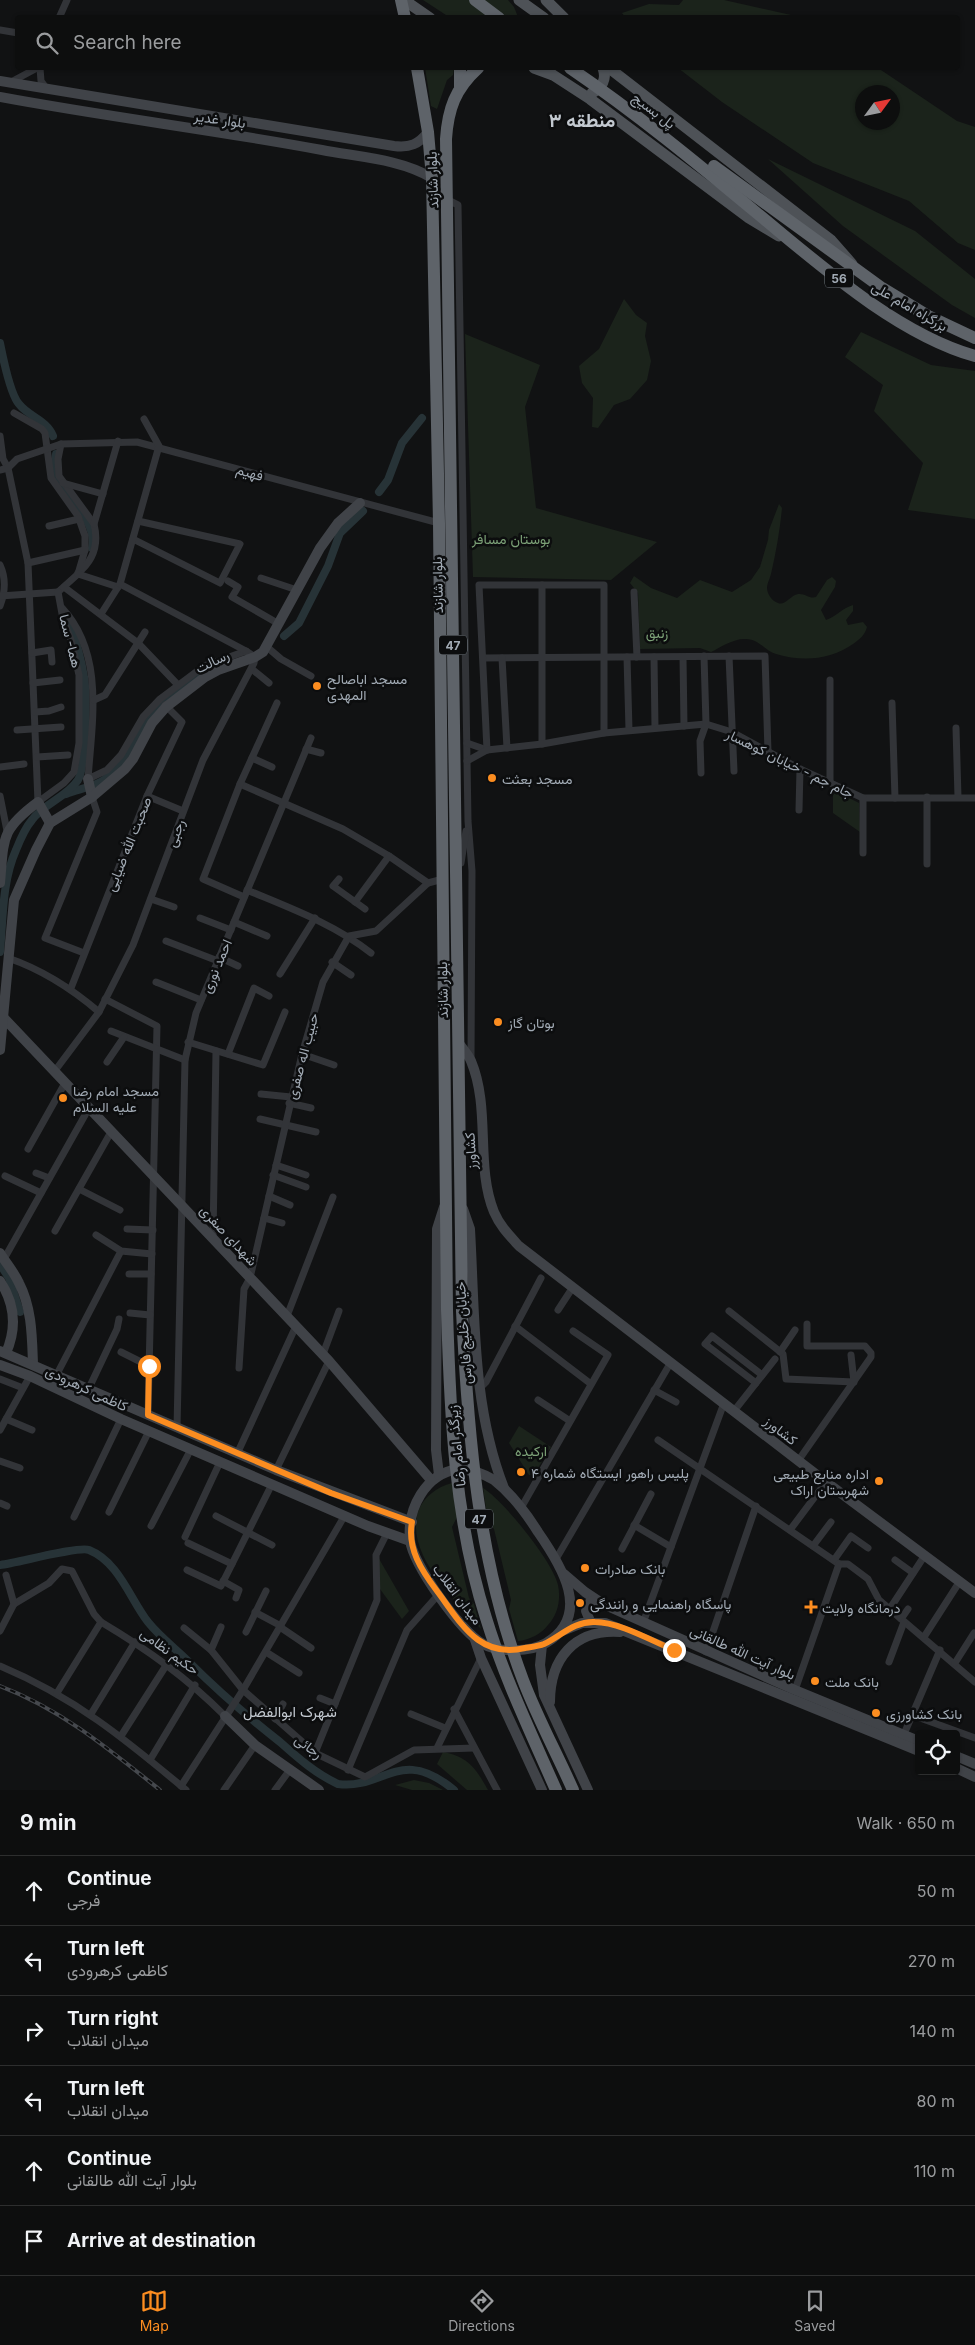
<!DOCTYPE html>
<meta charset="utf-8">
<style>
:root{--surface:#0d0e0e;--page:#161717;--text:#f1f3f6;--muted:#9a9c9e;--line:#2d2e2e;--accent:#fc8d20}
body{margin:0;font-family:Inter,Vazirmatn,sans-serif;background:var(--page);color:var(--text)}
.controls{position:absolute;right:15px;bottom:15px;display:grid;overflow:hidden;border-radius:5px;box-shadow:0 1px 4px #0004}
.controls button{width:45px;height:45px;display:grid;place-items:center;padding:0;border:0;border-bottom:1px solid var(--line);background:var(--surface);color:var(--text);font:25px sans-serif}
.compass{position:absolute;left:855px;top:85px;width:45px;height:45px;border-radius:50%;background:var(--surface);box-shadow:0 1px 4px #0004;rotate:57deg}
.stop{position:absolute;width:15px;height:15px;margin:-11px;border:4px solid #fc8d20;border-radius:50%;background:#fff}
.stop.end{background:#fc8d20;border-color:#fff;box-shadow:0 1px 5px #0008}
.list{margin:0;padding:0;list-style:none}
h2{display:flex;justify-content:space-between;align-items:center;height:65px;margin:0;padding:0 20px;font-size:21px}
h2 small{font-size:16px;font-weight:400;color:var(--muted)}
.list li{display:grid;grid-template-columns:32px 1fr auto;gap:15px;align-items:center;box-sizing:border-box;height:70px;padding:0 20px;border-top:1px solid var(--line)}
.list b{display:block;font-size:19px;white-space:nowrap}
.list p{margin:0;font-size:16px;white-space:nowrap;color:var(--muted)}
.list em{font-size:16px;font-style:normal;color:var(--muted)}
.icon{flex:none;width:28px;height:28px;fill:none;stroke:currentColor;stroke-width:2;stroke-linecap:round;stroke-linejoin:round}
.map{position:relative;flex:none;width:975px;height:1790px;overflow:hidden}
.search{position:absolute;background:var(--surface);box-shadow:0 1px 4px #0004;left:15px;right:15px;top:15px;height:55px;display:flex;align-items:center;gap:12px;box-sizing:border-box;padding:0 18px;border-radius:5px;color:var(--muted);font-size:19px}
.sheet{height:485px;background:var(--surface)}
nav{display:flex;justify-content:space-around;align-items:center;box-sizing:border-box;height:70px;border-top:1px solid var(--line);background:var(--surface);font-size:14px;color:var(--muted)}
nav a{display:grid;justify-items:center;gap:2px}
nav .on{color:var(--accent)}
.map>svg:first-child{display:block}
.green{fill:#1b231b;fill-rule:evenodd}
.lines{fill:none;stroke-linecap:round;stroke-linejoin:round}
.canal{stroke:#273337;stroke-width:8}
.street{stroke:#323438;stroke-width:7}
.secondary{stroke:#404348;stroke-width:10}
.primary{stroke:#4e5257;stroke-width:11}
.highway{stroke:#5e6369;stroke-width:12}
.rail-casing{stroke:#45484d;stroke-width:4}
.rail{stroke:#0c0d0e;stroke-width:2;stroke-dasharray:5.5;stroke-linecap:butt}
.route{stroke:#fc8d20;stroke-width:6}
.poi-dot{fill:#fc8d20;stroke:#0c0d0e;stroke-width:2}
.labels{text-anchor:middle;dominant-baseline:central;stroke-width:5;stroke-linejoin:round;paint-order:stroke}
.shield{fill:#0c0d0e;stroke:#757c83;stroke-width:1}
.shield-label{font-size:12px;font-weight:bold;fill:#a2abb5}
.street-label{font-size:14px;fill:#a2abb5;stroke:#0c0d0e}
.park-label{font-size:14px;fill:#7ca177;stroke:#0c0d0e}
.poi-label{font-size:14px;fill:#a2abb5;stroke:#0c0d0e;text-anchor:start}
.neighbourhood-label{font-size:15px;fill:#c3c9d0;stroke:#0c0d0e}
.district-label{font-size:19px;font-weight:bold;fill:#c3c9d0;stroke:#0c0d0e}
</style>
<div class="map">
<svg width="975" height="1790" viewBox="0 0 975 1790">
<rect width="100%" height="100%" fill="#111213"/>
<g class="green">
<path d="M423 0H508L514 7 518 17H449Z"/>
<path d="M683 0H724L800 17 626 18 622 13 649 4 679 5Z"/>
<path d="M425 68H454L453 75 447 80 437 109 431 106Z"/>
<path d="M678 68H878L957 121 975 127V250L958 243 909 201 813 163 722 102ZM862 92H892V122H862Z"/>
<path d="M768 159 915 231 975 279V318L952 305 843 226Z"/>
<path d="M624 299 636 315 647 323 645 336 651 361 647 380 630 399 614 405 598 428 592 427 593 398 582 383 579 366 599 349Z"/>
<path d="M861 332 931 365 975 371V519L908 510 923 463 874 411 883 385 845 357Z"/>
<path d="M465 334 540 365 525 407 536 508 657 542 611 580 473 577Z"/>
<path d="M779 504 782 508C780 530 776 552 771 574 770 578 767 584 767 588 767 594 772 601 778 603 785 606 791 595 798 594 805 593 809 599 816 597L827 580 832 577 836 581 835 587 821 610 826 620C836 617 842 608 853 605V611L846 620 848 625 863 622 867 627C865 635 860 639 853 644 830 660 803 662 776 654 765 651 759 639 746 639 734 638 721 647 711 652L700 648 640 649 638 593 630 583 634 576 651 588 677 598 700 580 732 592 751 580 760 567 768 540 769 530Z"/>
<path d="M833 790 859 803 860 832 833 813Z"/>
<path d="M519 1426 551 1447 533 1476 529 1475 509 1443Z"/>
<path d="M452 1483 457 1517 452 1527 469 1598 474 1604 481 1629C455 1600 405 1554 418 1512 423 1497 437 1487 452 1483Z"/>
<path d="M483 1488C503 1500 553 1562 558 1585 561 1599 558 1614 548 1625 541 1634 530 1640 518 1641L509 1609 511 1600 494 1529 488 1521Z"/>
<path d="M378 1557 409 1611 402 1619 380 1589Z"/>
<path d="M443 1752C469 1757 476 1769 488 1790H467L437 1764Z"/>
<path d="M414 1780 429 1783 443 1790H412L395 1785Z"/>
</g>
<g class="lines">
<g class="canal">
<path d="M0 343C3 358 10 394 19 404 29 417 47 420 53 436"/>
<path d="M56 454C47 495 99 510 92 548"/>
<path d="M379 492 388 480 402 443 422 418"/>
<path d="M284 636 299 623 328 566 340 533 363 511"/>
<path d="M66 794C78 789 95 787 105 779 128 762 136 734 152 713 166 694 197 675 218 665"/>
<path d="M0 952C3 919 2 881 16 850 20 840 25 828 32 820 43 804 67 797 78 780 86 767 87 694 84 677 81 657 75 638 68 619"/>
<path d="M0 1264 9 1278 20 1312"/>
<path d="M0 1565C17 1563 79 1546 89 1550 119 1562 130 1599 148 1622 160 1637 176 1649 189 1662 218 1691 248 1717 280 1742 298 1758 316 1774 338 1784 384 1790 400 1745 454 1790"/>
</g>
<g class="street">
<path d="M59 18 67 0"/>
<path d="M0 30 18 33"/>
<path d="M40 68 41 81 47 89"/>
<path d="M11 82 37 68"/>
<path d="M448 200 458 205 468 821 472 871 471 1060"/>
<path d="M14 413 42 429 45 433 51 478 78 516 85 536V550L78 574 58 592"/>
<path d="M0 436 3 459 8 468 28 563 38 802"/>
<path d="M61 444 58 459 59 476 94 524C99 544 94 560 78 573"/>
<path d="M0 470 8 468 17 459 61 444 137 442 439 523"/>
<path d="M63 483 103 494"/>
<path d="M94 524 118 441"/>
<path d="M49 526 79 519"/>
<path d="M133 539 220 583 240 544 138 521"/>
<path d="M28 563 85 550"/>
<path d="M0 565C6 578 5 593 0 606"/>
<path d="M78 574 118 587"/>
<path d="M261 578 297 590"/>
<path d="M228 581 238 587 232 597 279 624"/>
<path d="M542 585V744"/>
<path d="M64 587 138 643 178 685"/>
<path d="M634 592 637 657"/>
<path d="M0 596 58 592"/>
<path d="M62 608C105 654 92 722 88 779L107 770 121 755 143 717 160 699 204 666 246 651"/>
<path d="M101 614 120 584 159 446 144 419"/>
<path d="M267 647 281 659 311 676"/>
<path d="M32 653 51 650 52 662"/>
<path d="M729 656 734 771"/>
<path d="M627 657 629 730"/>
<path d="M654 657 655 728"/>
<path d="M683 657 684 726"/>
<path d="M483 658 765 656 768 752"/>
<path d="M502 658 507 748"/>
<path d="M253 670 269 683"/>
<path d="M830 680V783"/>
<path d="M33 683 60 680"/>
<path d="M94 700 105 695 145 632"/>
<path d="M892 703 895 798"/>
<path d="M35 712 49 711 61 707"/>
<path d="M956 728 958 797"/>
<path d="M17 730 61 727"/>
<path d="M467 743 487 750"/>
<path d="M306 749 321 753"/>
<path d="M487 750 479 585H604V733"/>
<path d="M37 757 68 755"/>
<path d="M252 758 272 767"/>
<path d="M467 761 487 750 542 744 604 733 706 724 732 732 800 769 863 798H975"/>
<path d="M0 767 24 764"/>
<path d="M701 773 700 741 706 724 704 656"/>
<path d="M240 784 343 829 389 856 428 883 443 879"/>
<path d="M0 796 7 831"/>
<path d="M147 796 183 811"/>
<path d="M927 797V864"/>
<path d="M38 802 64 783 74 772 79 743V675L71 640 63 619 58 592"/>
<path d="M799 810 800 769"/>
<path d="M863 853V798"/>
<path d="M461 863 466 831"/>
<path d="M339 879 333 886 365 909"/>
<path d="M247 890C290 908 334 924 371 953"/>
<path d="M244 897 203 879 240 784 277 703"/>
<path d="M151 899 174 907"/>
<path d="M355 902 389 856"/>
<path d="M200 918 231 930"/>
<path d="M234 922 267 936"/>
<path d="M166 941 218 961"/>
<path d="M84 953 45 938 97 812 92 797"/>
<path d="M219 957 238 966"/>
<path d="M8 958C43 970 71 988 99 1012"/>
<path d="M332 962 351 975"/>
<path d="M280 974 315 918"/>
<path d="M156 982 201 1000"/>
<path d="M71 988 147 796 182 722 165 705"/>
<path d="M105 999 157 1026 148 1415"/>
<path d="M111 1031 185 1060"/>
<path d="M188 1042 263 1065 285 1012"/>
<path d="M228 1054 254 988 269 996"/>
<path d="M302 1054 334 1065"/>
<path d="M107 1062 124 1037"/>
<path d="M54 1072 99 1012 133 945 203 760 254 663 255 657 246 651 120 584"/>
<path d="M261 1094 291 1097"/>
<path d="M289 1103 311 1108"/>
<path d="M260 1119 316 1132"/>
<path d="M28 1149 65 1083"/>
<path d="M276 1165 306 1175"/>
<path d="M36 1173 49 1178"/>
<path d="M273 1175 306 1187"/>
<path d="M5 1176 41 1193"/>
<path d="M79 1189 120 1210"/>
<path d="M269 1196 290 1205"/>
<path d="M264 1218 282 1223"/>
<path d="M127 1229 153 1230"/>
<path d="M55 1231 111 1132"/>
<path d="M96 1235 121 1251 152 1254"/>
<path d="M213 1239 216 1051"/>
<path d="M4 1259 89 1108"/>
<path d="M129 1274H151"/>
<path d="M558 1310 573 1287"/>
<path d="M729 1311 783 1354 786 1379 854 1382 851 1355"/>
<path d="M130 1313 150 1315"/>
<path d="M287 1316 333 1197"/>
<path d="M515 1326 591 1384"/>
<path d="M121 1352 149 1366"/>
<path d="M780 1352 795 1330"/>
<path d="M323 1354 339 1311"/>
<path d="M239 1368 244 1289 250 1278 302 1054 323 982 349 936 376 931 428 883"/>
<path d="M57 1374 121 1251"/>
<path d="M0 1379 23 1388"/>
<path d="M756 1383 705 1344 712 1336 762 1375"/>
<path d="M89 1388 117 1329 119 1319"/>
<path d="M480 1388 486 1382 541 1278"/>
<path d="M654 1390 676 1402"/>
<path d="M538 1400 570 1421"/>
<path d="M734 1411 775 1359"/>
<path d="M6 1419 32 1430"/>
<path d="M177 1428 185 1060 196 1013 311 738"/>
<path d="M0 1430 30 1376"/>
<path d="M658 1440 839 1564"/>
<path d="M237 1454 296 1326"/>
<path d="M0 1461 20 1468"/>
<path d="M798 1461 871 1357V1353L865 1346H807V1324"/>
<path d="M276 1470 329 1361"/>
<path d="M0 1503 7 1506"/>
<path d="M521 1508 608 1355 573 1331"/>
<path d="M109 1512 149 1431"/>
<path d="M216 1516 272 1545"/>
<path d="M74 1517 121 1419"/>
<path d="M634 1525 671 1547"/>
<path d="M151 1526 191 1449"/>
<path d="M790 1530 826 1482"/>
<path d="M185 1537 220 1462"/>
<path d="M188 1543 232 1564"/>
<path d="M813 1546 831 1522"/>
<path d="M622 1549 651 1494"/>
<path d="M556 1559 671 1362"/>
<path d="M834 1560 851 1536 868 1548"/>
<path d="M895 1560 913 1573"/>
<path d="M839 1564H848L868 1579 879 1600 975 1682"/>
<path d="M187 1570 221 1586 272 1484"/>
<path d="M223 1581 239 1590 236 1598"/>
<path d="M14 1604 49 1583 62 1569 72 1571 94 1614 101 1622C148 1650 186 1677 225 1716"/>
<path d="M889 1610 925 1555"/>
<path d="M255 1612 281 1626"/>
<path d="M901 1619 908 1609"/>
<path d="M643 1623 724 1403"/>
<path d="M280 1627 311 1648"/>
<path d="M184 1628 211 1650 243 1690 315 1753 365 1777 414 1750 474 1748"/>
<path d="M0 1631 14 1604 6 1575"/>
<path d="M246 1632 266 1591"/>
<path d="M924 1637 960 1581"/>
<path d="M211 1650 221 1627"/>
<path d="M266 1652 299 1673"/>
<path d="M706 1652 756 1506"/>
<path d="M889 1662 904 1622"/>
<path d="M955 1663 974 1633"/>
<path d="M0 1666C74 1697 125 1739 186 1790"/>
<path d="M795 1690 839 1564"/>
<path d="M57 1693 101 1622"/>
<path d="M320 1698 335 1704"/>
<path d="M454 1709 497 1790"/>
<path d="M91 1714 135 1642"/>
<path d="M411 1714 445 1728"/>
<path d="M912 1715 975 1738"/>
<path d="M275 1719 283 1704"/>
<path d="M904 1734 940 1650"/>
<path d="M121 1736 167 1664"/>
<path d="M437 1748 481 1658"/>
<path d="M315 1753 377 1600 376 1555 387 1533"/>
<path d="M150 1760 195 1685"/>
<path d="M348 1770 407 1630 439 1594"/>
<path d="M181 1786 243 1690 345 1515"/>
<path d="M224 1790 255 1745"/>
<path d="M275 1790 289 1771"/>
</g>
<g class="secondary">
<path d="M0 81 394 146C410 148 419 144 428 132"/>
<path d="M0 97C107 117 215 130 322 150 358 157 401 159 432 178"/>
<path d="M88 779 92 797"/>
<path d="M0 883C4 839 0 830 38 802L50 823"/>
<path d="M1 1015 329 1361 431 1480"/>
<path d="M458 1042C462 1048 468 1054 471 1061 491 1109 475 1165 494 1212 500 1226 509 1235 519 1246L826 1482 975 1593"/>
<path d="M0 1050 14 900 36 850 50 823 92 797 125 769 133 759 152 723 166 707 205 677 218 670 255 657 263 652 320 548 338 523 360 503"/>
<path d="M463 1209 470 1229C475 1315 472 1407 504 1488"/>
<path d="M0 1253C6 1263 14 1272 19 1283 32 1308 32 1337 33 1364"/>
<path d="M0 1281C15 1304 17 1328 6 1353"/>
<path d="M0 1351 276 1470 412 1522"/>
<path d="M0 1365 30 1376 121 1419 368 1526 410 1541"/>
<path d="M458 1469C471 1470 483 1473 494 1480 512 1494 526 1513 538 1532 561 1565 593 1615 546 1643 531 1652 498 1653 483 1644 461 1632 413 1565 410 1540 407 1509 425 1474 458 1469Z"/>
<path d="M439 1475 436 1450 437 1229 444 1207"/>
<path d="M564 1574 585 1592 603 1604 795 1690 919 1741"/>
<path d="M590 1621 586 1611 590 1602 595 1600"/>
<path d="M562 1631 582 1623H605L919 1751"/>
<path d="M475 1640 481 1658 542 1790"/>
<path d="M542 1645 540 1665 544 1695 588 1790"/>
<path d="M550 1702C550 1659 574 1629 620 1632"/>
<path d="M225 1716 255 1745 319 1790"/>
<path d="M956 1756 975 1764"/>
<path d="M956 1768 975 1777"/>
</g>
<g class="primary">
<path d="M404 0 430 18"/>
<path d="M519 0 544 18"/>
<path d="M546 0 564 18"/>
<path d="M534 68 553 75 590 99 749 218 779 236"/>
<path d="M609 68 831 240 852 264"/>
<path d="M592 93C602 88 607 79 603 68"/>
</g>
<g class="highway">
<path d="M401 0 405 18"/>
<path d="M475 0 499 18"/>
<path d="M417 68 428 132 432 178 439 523 447 1310C450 1412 454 1519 486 1618 504 1677 531 1733 556 1790"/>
<path d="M460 68V87"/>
<path d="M478 68C455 89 448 109 446 139L462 1311C468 1437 478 1561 523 1680 537 1717 557 1754 573 1790"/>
<path d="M570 68C636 113 697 163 758 214 820 265 897 334 975 356"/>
<path d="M714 166 882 288 928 316 975 338"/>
</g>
<defs>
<path id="rail" d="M0 1686C61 1709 110 1750 160 1790"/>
</defs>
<use href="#rail" class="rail-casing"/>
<use href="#rail" class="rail"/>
</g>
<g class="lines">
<path class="route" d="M149 1366 148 1415 331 1493 412 1522C407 1549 422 1571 437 1591 461 1623 479 1659 525 1648 531 1647 539 1646 544 1644 561 1636 574 1621 595 1622 619 1622 652 1641 674 1650"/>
</g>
<g class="poi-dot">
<circle cx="317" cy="686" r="5"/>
<circle cx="492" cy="778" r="5"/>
<circle cx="498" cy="1022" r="5"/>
<circle cx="63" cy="1098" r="5"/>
<circle cx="521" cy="1472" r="5"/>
<circle cx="879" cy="1481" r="5"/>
<circle cx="585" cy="1568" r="5"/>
<circle cx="580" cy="1603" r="5"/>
<path d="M808.5 1599.5h5v5h5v5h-5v5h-5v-5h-5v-5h5z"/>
<circle cx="815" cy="1681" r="5"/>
<circle cx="876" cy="1713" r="5"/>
</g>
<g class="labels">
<g class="shield">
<rect x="825" y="268.5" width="28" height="19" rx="4"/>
<rect x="439" y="635.5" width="28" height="19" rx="4"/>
<rect x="465" y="1509.5" width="28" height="19" rx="4"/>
</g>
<g class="shield-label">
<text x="839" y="278">56</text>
<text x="453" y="645">47</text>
<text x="479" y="1519">47</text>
</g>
<g class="street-label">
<text transform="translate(654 110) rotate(37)">پل بسیج</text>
<text transform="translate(220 119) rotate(8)">بلوار غدیر</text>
<text transform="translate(432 180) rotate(-92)">بلوار شازند</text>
<text transform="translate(910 306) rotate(30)">بزرگراه امام علی</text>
<text transform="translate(250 472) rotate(16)">فهیم</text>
<text transform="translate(437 585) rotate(-91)">بلوار شازند</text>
<text transform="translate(71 641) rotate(76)">هما- سما</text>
<text transform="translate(212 661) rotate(-26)">رسالت</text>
<text transform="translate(790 763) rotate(26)">جام جم - خیابان کوهسار</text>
<text transform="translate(175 833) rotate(-70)">رجبی</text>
<text transform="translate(128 844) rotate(-68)">صحبت الله ضیایی</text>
<text transform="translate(216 966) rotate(-67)">احمد نوری</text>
<text transform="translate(442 990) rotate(-91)">بلوار شازند</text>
<text transform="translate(302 1056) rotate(-75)">حبیب اله صفری</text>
<text transform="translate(470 1151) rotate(-93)">کشاورز</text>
<text transform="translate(229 1235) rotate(47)">شهدای صفری</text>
<text transform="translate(463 1333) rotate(-94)">خیابان خلیج فارس</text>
<text transform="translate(87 1388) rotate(25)">کاظمی کرهرودی</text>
<text transform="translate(781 1430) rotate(38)">کشاورز</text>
<text transform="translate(456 1446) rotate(-96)">زیرگذر امام رضا</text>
<text transform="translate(458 1594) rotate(53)">میدان انقلاب</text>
<text transform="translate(170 1651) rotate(36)">حکیم نظامی</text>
<text transform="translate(743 1652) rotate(24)">بلوار آیت الله طالقانی</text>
<text transform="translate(309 1746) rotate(36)">رجائی</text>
</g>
<g class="park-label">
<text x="511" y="538">بوستان مسافر</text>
<text x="657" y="632">زنبق</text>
<text x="531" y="1450">ارکیده</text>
</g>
<g class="poi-label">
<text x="327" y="678">مسجد اباصالح<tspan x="327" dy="16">المهدی</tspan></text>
<text x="502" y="778">مسجد بعثت</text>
<text x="508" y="1022">بوتان گاز</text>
<text x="73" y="1090">مسجد امام رضا<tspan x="73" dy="16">علیه السلام</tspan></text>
<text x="531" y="1472">پلیس راهور ایستگاه شماره ۴</text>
<text x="869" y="1473" text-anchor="end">اداره منابع طبیعی<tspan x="869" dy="16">شهرستان اراک</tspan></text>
<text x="595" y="1568">بانک صادرات</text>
<text x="590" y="1603">پاسگاه راهنمایی و رانندگی</text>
<text x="822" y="1607">درمانگاه ولایت</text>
<text x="825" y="1681">بانک ملت</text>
<text x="886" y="1713">بانک کشاورزی</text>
</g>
<g class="neighbourhood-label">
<text x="290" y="1711">شهرک ابوالفضل</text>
</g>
<g class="district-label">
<text x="582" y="120">منطقه ۳</text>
</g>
</g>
</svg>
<div class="controls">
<button><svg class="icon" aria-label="locate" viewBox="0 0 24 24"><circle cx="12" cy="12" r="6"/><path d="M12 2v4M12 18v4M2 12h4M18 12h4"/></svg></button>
</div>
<svg class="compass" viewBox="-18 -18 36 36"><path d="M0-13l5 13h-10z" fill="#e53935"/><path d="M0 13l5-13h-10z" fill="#9a9c9e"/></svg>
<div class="stop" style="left:149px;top:1366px"></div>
<div class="stop end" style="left:674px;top:1650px"></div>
<div class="search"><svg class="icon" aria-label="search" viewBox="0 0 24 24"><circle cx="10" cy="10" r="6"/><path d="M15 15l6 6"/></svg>Search here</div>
</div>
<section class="sheet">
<h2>9 min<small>Walk · 650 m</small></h2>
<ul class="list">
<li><svg class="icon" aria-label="ahead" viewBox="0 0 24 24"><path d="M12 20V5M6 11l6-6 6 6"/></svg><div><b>Continue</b><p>فرجی</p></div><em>50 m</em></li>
<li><svg class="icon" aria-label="left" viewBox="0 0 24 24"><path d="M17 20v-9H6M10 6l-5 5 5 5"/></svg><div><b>Turn left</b><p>کاظمی کرهرودی</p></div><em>270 m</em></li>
<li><svg class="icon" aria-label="right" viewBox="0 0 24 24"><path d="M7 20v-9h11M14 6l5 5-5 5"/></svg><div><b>Turn right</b><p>میدان انقلاب</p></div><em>140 m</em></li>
<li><svg class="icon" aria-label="left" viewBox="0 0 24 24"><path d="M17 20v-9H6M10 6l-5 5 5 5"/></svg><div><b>Turn left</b><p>میدان انقلاب</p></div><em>80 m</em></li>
<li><svg class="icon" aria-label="ahead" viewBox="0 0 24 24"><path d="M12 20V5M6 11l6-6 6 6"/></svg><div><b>Continue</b><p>بلوار آیت الله طالقانی</p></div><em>110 m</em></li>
<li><svg class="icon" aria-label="arrive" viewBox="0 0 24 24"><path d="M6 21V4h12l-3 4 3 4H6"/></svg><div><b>Arrive at destination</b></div></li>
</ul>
</section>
<nav>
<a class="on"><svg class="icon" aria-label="map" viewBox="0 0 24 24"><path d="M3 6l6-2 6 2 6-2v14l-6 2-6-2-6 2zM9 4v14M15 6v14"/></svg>Map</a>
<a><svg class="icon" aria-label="directions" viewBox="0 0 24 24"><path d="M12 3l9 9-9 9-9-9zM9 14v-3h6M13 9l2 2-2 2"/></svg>Directions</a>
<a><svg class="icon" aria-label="saved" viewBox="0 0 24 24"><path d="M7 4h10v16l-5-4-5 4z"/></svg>Saved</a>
</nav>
